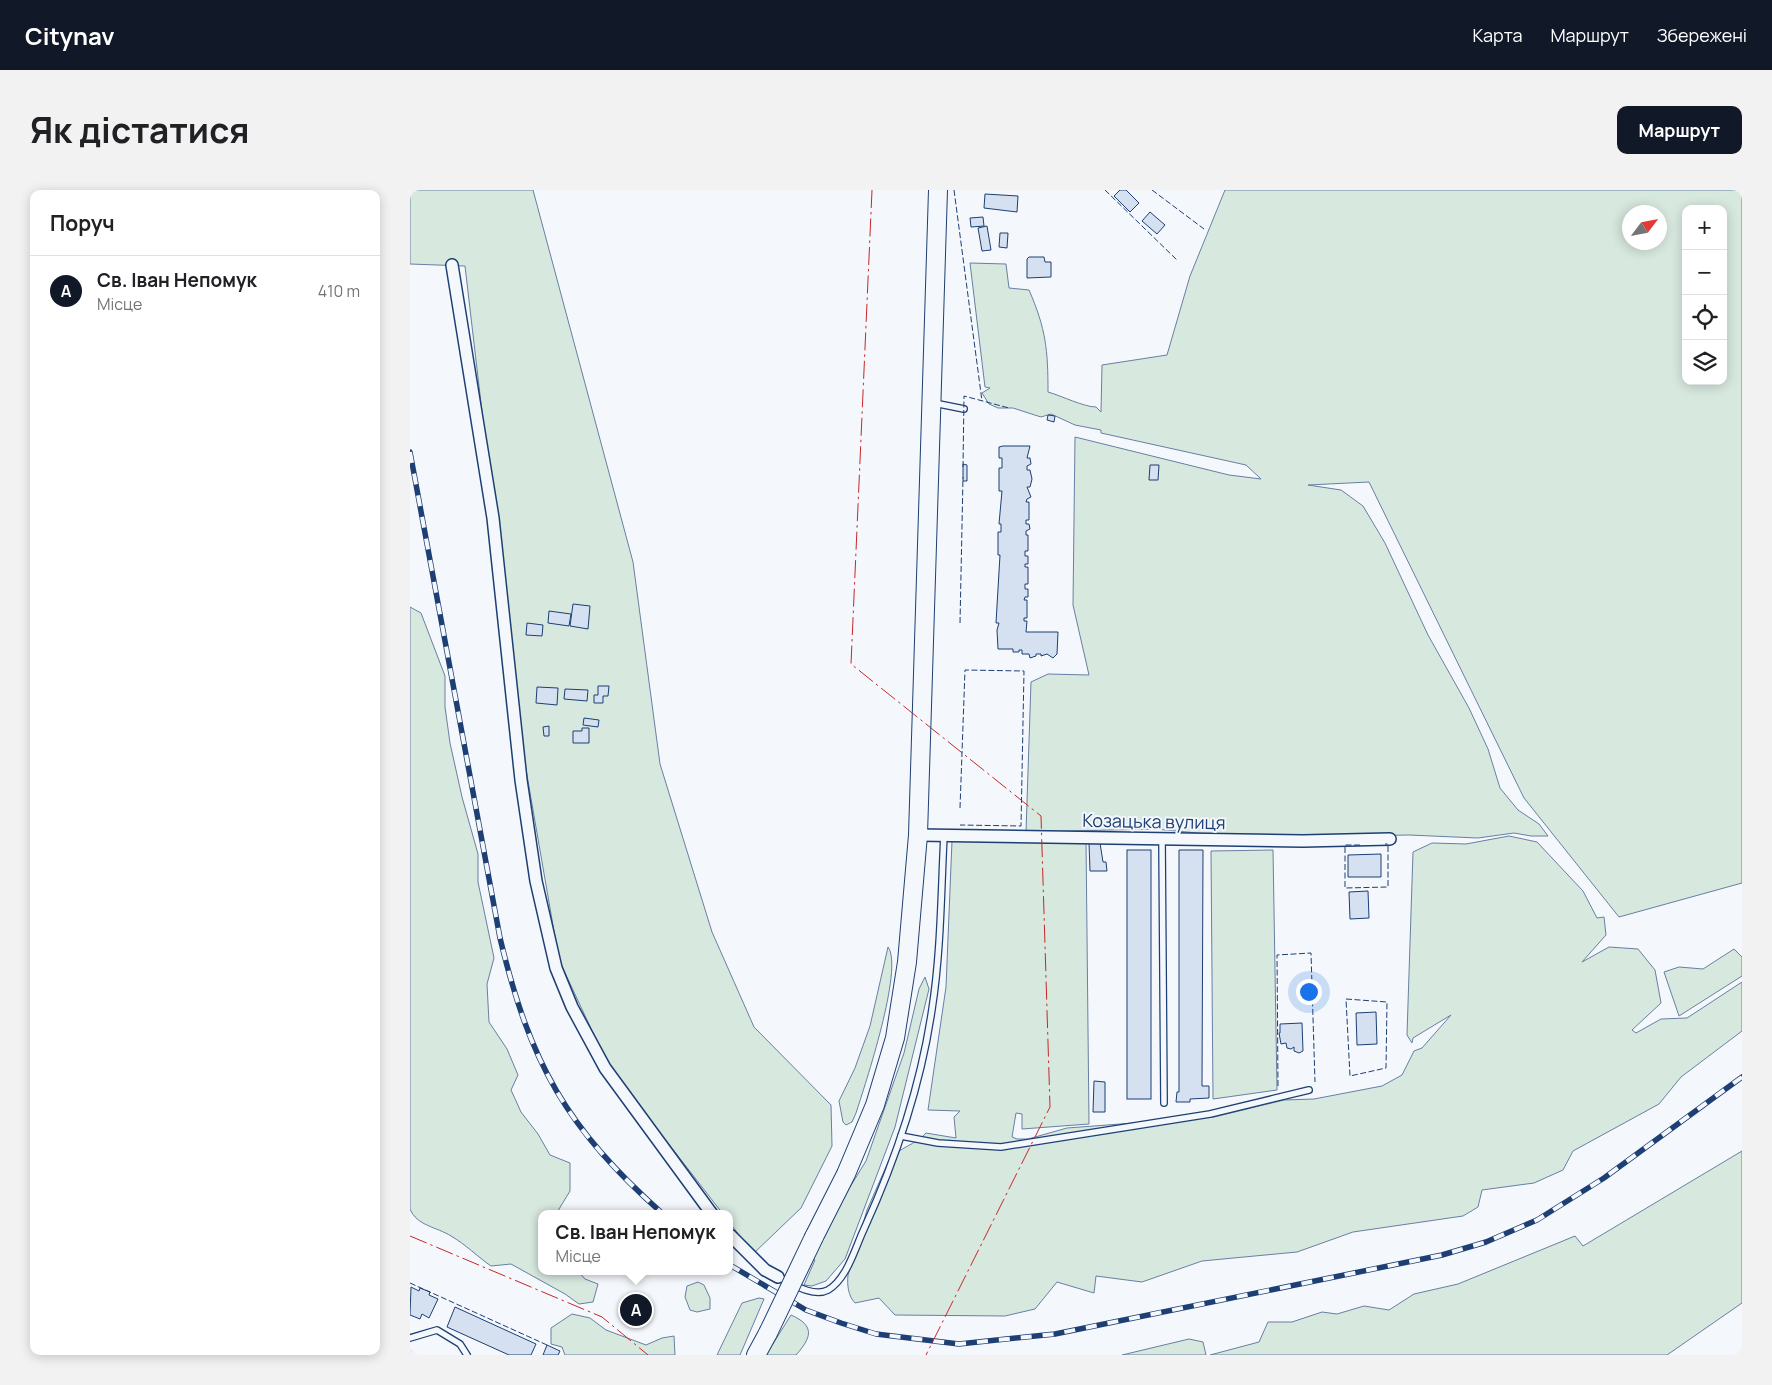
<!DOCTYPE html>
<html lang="uk">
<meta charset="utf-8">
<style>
:root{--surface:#fff;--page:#f2f2f2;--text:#202124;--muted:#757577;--line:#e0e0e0;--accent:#111827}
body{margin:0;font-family:Manrope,sans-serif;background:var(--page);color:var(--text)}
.controls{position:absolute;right:15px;top:15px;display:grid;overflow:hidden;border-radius:10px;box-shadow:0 2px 12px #0003}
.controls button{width:45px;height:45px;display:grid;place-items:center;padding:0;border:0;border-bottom:1px solid var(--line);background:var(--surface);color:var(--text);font:25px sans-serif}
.compass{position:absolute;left:1212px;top:15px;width:45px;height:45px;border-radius:50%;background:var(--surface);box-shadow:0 2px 12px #0003;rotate:58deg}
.you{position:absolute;left:898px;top:801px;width:18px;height:18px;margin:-12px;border:4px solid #fff;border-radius:50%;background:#1a73e8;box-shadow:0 0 0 8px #1a73e833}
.badge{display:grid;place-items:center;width:32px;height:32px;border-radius:50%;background:var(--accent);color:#fff;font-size:16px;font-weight:700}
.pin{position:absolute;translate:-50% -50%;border:2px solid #fff;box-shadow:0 1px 5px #0006}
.popup{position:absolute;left:128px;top:1020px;width:195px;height:65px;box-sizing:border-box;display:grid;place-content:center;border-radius:10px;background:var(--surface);filter:drop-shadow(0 1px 4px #0005);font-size:16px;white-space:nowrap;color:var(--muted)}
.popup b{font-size:19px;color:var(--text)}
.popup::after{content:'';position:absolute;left:50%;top:100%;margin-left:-10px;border:10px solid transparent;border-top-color:var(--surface)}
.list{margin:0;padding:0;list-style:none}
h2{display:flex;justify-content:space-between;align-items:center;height:65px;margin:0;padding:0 20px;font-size:21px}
h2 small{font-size:16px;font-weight:400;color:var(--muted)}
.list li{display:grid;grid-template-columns:32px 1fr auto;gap:15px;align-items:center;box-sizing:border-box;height:70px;padding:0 20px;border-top:1px solid var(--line)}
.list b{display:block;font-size:19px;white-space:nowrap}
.list p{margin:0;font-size:16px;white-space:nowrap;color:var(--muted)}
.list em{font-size:16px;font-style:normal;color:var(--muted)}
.icon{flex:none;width:28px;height:28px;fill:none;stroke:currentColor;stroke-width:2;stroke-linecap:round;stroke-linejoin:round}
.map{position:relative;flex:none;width:1332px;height:1165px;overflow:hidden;border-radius:10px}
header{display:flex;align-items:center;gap:30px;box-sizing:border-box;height:70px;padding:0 25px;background:var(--accent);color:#fff}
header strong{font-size:24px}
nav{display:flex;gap:28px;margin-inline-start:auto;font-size:18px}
.intro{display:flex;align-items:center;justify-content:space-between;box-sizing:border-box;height:120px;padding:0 30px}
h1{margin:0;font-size:35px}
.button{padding:12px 22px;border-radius:10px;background:var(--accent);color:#fff;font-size:18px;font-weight:700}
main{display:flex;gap:30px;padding:0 30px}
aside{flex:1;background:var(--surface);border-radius:10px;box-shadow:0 2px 12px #0003}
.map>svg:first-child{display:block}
.green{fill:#d7e8df;stroke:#687fa3;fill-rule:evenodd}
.building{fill:#d5e0f0;stroke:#1d3f73}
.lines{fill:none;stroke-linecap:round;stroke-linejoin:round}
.service-casing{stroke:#1d3f73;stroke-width:8}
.minor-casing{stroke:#1d3f73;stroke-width:14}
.primary-casing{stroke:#1d3f73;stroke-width:20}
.service{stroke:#f4f7fb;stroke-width:5.5}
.minor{stroke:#f4f7fb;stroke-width:11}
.primary{stroke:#f4f7fb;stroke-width:18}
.rail-casing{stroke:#1d3f73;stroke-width:5.5}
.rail{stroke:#f4f7fb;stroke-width:4;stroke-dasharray:11;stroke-linecap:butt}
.primary-bridge-casing{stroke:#1d3f73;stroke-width:20;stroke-linecap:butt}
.primary-bridge{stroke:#f4f7fb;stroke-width:18}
.fence{stroke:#1d3f73;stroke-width:1;stroke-dasharray:6 2.5;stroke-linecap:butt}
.power{stroke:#c62828;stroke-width:1;stroke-dasharray:18 4 2.5 4;stroke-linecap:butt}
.labels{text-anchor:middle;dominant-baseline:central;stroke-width:4;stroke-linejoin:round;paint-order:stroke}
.street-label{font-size:18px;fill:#1d3f73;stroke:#f4f7fb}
</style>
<header>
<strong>Citynav</strong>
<nav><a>Карта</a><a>Маршрут</a><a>Збережені</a></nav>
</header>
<div class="intro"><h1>Як дістатися</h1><a class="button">Маршрут</a></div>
<main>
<aside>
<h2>Поруч<small></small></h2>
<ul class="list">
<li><span class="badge">A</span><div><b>Св. Іван Непомук</b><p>Місце</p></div><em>410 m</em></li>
</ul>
</aside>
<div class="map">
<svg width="1332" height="1165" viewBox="0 0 1332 1165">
<rect width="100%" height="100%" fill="#f4f7fb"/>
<g class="green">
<path d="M0 0H123L223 372 250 574 302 742 344 837 421 915 422 956 391 1018 343 1064 320 1033V1024H313L199 877 149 770 109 539 55 76 0 74Z"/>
<path d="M815 0H1332V693L1209 727 1114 608 959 292 898 295 931 300 953 316 975 353 1018 445 1059 518 1078 559 1090 598 1108 620 1129 634 1138 646H1121L1104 643 1068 648 999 645 840 648 745 639 616 642 621 492 638 484 679 485 663 415 665 247 819 285 851 289 836 275 691 243V240L665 235 641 224 631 227 603 218H588L579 214 572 203 580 198 575 197 560 73 596 74 599 98 619 100C636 139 638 160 638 202 652 206 674 217 686 217L691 222 692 175 757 165 780 86ZM1276 19H1313V191H1276ZM1220 22H1250V52H1220Z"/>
<path d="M0 417 11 423 35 486V517L40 553 52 607 68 664V692L84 768 77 794 79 832 97 859 108 885 101 900 111 922 128 944 140 965 160 973V1001L146 1024H132V1081H168L175 1089 188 1094 183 1112 169 1114 155 1104 101 1074 81 1076C68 1067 55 1054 41 1046 27 1037 7 1036 0 1019Z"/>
<path d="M1099 646 1127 652 1173 701 1187 728 1194 727 1196 745 1172 772 1199 757 1228 759 1245 780 1251 813 1222 840 1226 843 1251 829 1277 828 1332 792V841L1271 887 1249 914 1163 961 1153 980 1124 993 1072 1000 1068 1017 1053 1026 943 1042 887 1062 792 1071 732 1092 686 1086 684 1103 647 1092 625 1119 595 1126 485 1125 469 1108 445 1113C438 1106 437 1094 438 1085L457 1020 479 970C489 957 506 955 516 943L546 948 544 927 550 921 518 920 536 797 542 651 676 650 679 934 612 939V924L606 923 602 947 607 949H618L657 938 804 927 874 910 904 909 972 896 992 885 1004 861 1012 858 1041 825 1003 848 1002 853 997 845 1003 662 1022 653 1056 654Z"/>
<path d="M863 660 867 900 803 909 801 661Z"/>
<path d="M478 757C494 778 455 895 446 923L442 932 436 935 433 932 429 911 445 878 460 836Z"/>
<path d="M1324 759 1332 767V786L1269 826 1254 782 1269 777 1293 779Z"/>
<path d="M515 787 519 799 485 937 435 1069 416 1091 402 1096 394 1095 405 1070 403 1069 435 1005 456 971 494 863 509 799Z"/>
<path d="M1332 961V1113L1257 1165H800L849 1152 858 1132H882L912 1122 927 1124 954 1116 979 1120 1004 1104 1048 1094 1165 1046 1173 1056Z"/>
<path d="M288 1092 294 1095 300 1108V1119L287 1122 280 1120 275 1107 277 1096Z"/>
<path d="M349 1108 354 1109 330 1165H307L332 1113Z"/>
<path d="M162 1124 180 1128 196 1140 236 1155 252 1148 264 1146 265 1165H155L152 1157 141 1154V1138Z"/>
<path d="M381 1125C406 1136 401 1148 386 1165H356Z"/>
<path d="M779 1149 793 1152 796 1165H712Z"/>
</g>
<g class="building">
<path d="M710 0H716L729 13 720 22 704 6Z"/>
<path d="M575 4 608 6 607 22 574 18Z"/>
<path d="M740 22 755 35 747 44 732 31Z"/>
<path d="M573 27 574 36 561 37 560 28Z"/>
<path d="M577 36 581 60 572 61 568 38Z"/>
<path d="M590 43H598L597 58 589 57Z"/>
<path d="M619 67H634L635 72H641V87L617 88V69Z"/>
<path d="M638 225 645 226 644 232 637 230Z"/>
<path d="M593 256H620L617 268H620L621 274 617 276V280H620L622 289 620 297H617L621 307 617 309 616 312H619V330H616V334H619L620 339 616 341V345H618V361H615V366H618V374H615V377H618V394H615V399H618V407H615L614 410H617V428H614V431H617L616 442H648L647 464 643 468 637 464 631 466V464H626V466L620 468 619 464H612V460H609V462H603V459H588L587 440 589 433H586L590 365H588V342H591V334H589L592 301H589V278H592V268H589V257Z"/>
<path d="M553 274 557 275V291H553Z"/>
<path d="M740 275H749L748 290H739Z"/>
<path d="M163 414 180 416 178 439 160 436Z"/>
<path d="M139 421 161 424 159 436 138 433Z"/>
<path d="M117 433 133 435 132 446 116 445Z"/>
<path d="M188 496H199L198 506H193V513H184V505H188Z"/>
<path d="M127 497 148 498 147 515 126 513Z"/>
<path d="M155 499 178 500 177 511 154 509Z"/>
<path d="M174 528 189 530 188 537 173 535Z"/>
<path d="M139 536V546H134L133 537Z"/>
<path d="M172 538H179V553H163V541H172Z"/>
<path d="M679 653H690L693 672H696L697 681H680Z"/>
<rect x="717" y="660" width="24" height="249"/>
<path d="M769 660H793L792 896H799V908L780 909V912H766L767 902H769Z"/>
<path d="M971 664V687H938V665Z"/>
<path d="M958 701 959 728 940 729 939 702Z"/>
<path d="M966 822 967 854 947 855 946 823Z"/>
<path d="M892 833 893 861 889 863 884 861V857L881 859 877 858 876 853 871 854 869 843H870V834Z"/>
<path d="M684 891 695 892V922H683Z"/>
<path d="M1 1097 9 1101 10 1098 20 1102 19 1105 28 1109 19 1128 12 1124 10 1129 0 1125Z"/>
<path d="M45 1117 126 1154 121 1165H99L37 1137Z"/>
<path d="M137 1155 150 1161 148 1165H133Z"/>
</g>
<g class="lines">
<defs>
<g id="service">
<path d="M524 213 554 219"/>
<path d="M752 648 754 913"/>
<path d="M491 946 528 953 591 957 800 924 899 900"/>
<path d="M368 1087C381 1093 403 1108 418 1100 437 1089 445 1058 454 1039 486 969 511 895 522 819 531 762 531 702 534 645"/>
<path d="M0 1148 27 1140 50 1154 57 1165"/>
</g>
<g id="minor">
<path d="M42 75 83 328 111 590 126 691 146 778 162 817 195 878 302 1024"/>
<path d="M508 645 893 651 980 649"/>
<path d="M320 1045 355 1080 368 1087"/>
</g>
<g id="primary">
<path d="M404 1047 436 984 465 915 485 848 497 772 508 645 528 0"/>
<path d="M346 1165 358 1143"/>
</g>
</defs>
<use href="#service" class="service-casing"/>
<use href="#minor" class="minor-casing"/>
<use href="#primary" class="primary-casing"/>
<use href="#service" class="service"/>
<use href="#minor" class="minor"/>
<use href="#primary" class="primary"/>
<defs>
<g id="rail">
<path d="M0 262 90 748C120 873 156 938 253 1024"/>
<path d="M320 1075 396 1120 431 1133 466 1144 549 1154 645 1144 1032 1065 1076 1052 1127 1030 1194 988 1332 887"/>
</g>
</defs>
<use href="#rail" class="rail-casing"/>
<use href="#rail" class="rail"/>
<defs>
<path id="primary-bridge" d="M358 1143 404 1047"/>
</defs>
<use href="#primary-bridge" class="primary-bridge-casing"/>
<use href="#primary-bridge" class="primary-bridge"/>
<g class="fence">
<path d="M544 0 572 211"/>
<path d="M695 0 768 71"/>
<path d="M742 0 794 39"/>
<path d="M553 277 554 206 599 218"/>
<path d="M550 433 553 287"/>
<path d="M550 618 555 480 614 481 611 636 550 635"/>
<path d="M950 655H935V698L978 697V654H975"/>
<path d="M936 809 977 812 976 878 940 886Z"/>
<path d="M868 896 867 765 901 763 905 892"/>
<path d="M0 1093 137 1155 136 1157"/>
<path d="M0 1159 4 1165"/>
</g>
<g class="power">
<path d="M462 0 441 474 631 626 640 917 516 1165"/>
<path d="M0 1046 192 1127 238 1165"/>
</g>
</g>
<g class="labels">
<g class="street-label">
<text transform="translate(744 631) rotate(1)">Козацька вулиця</text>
</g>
</g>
</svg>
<div class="controls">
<button>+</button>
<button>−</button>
<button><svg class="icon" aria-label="locate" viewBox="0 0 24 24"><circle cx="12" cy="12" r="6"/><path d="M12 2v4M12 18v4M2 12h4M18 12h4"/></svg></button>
<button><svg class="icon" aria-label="layers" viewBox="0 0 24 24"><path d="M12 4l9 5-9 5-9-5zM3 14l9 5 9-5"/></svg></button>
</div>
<svg class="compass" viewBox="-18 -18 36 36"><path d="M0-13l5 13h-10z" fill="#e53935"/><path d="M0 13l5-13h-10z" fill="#757577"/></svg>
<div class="you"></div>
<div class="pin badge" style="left:226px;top:1120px">A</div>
<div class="popup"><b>Св. Іван Непомук</b>Місце</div>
</div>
</main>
